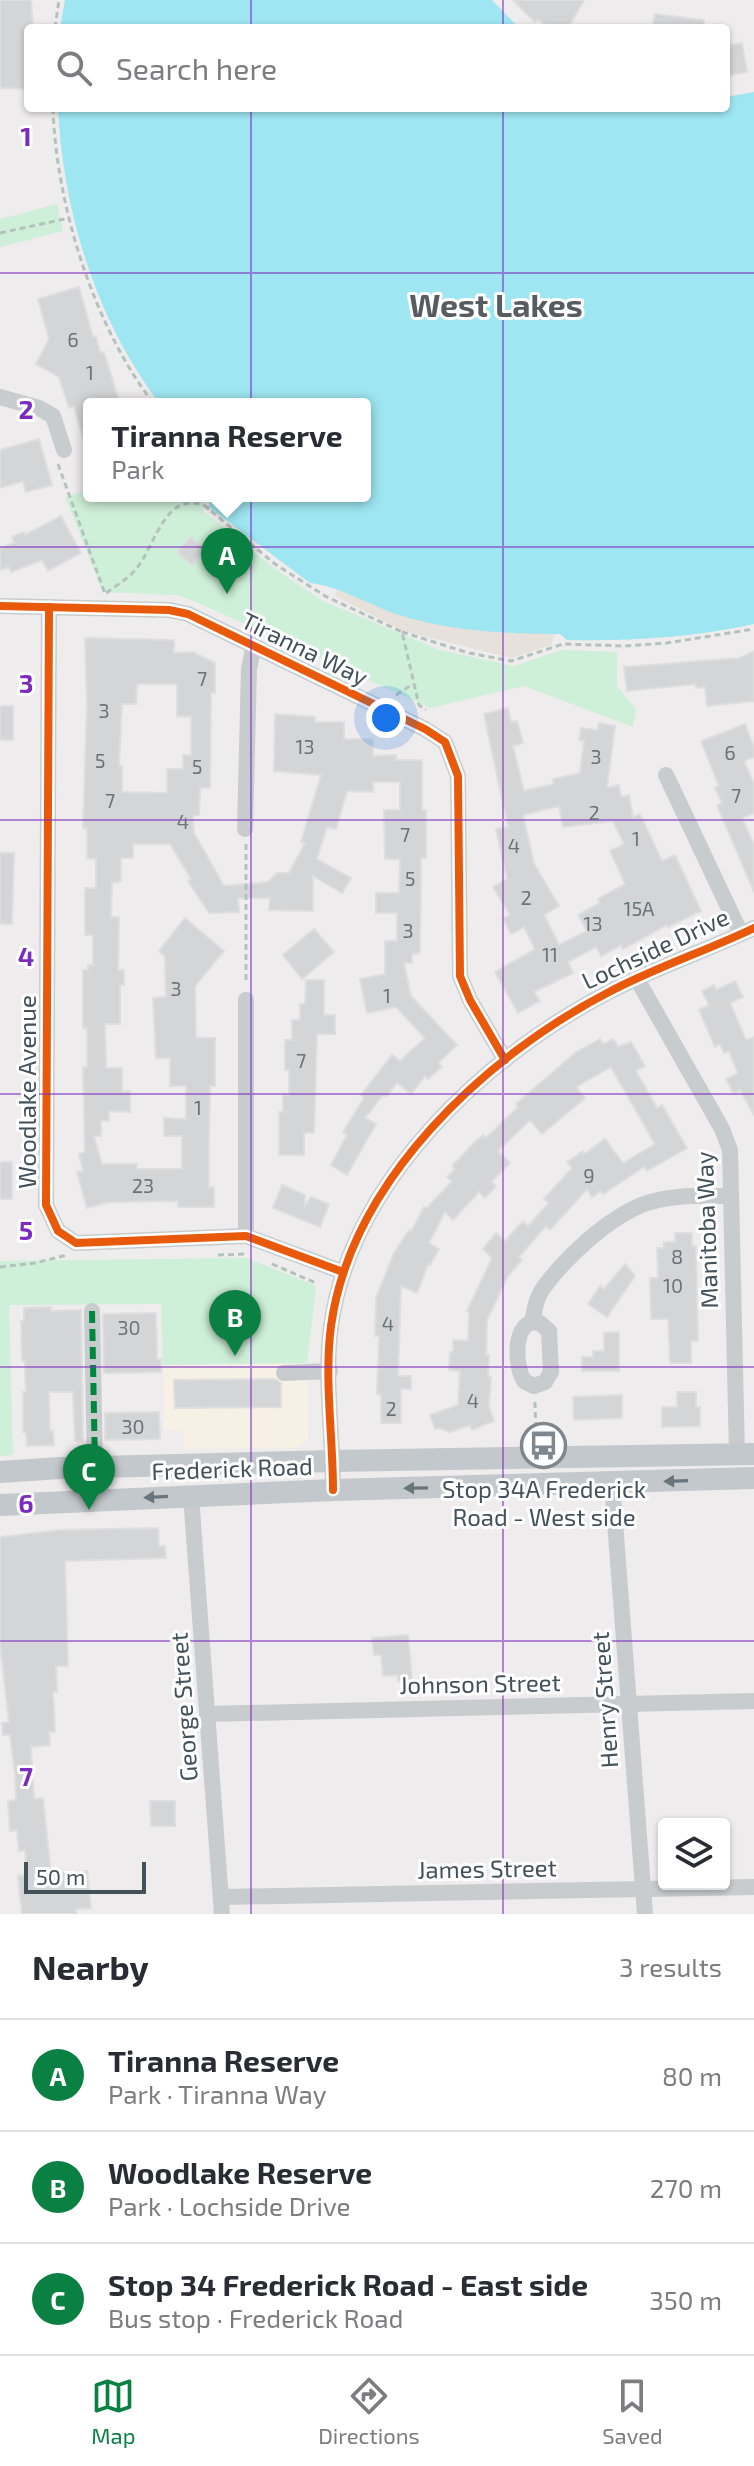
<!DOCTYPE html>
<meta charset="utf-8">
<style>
:root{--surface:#fff;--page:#f2f2f3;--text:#2b2b33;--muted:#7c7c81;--line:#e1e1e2;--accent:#0b8043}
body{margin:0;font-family:"Exo 2",sans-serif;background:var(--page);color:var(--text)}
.controls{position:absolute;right:24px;bottom:24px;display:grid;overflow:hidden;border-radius:8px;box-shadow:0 2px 6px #0004}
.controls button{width:72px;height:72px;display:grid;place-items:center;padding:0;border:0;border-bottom:2px solid var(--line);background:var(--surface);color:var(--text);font:40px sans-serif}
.scale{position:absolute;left:24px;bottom:20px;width:122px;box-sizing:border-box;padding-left:8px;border:4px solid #42515a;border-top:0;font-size:22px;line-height:28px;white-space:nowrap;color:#42515a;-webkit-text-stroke:6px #fff;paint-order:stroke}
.you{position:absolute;left:386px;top:718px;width:28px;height:28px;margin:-20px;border:6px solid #fff;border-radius:50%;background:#1a73e8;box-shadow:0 0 0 12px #1a73e833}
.badge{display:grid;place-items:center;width:52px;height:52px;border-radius:50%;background:var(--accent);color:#fff;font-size:26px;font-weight:700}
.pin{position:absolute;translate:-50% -66px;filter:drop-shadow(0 2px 4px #0008)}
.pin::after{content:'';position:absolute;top:42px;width:28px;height:24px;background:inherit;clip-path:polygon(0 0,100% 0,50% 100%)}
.popup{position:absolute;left:83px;top:398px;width:288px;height:104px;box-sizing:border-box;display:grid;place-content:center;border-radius:8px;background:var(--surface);filter:drop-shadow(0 2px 6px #0005);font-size:26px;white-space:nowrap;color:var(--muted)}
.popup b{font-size:30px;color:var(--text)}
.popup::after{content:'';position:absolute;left:50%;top:100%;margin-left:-16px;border:16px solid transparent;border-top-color:var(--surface)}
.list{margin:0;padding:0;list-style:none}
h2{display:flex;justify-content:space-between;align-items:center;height:104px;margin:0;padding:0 32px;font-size:34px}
h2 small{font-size:26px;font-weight:400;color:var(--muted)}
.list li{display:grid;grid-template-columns:52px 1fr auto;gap:24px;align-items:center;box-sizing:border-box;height:112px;padding:0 32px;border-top:2px solid var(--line)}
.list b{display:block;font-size:30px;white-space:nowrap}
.list p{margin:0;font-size:26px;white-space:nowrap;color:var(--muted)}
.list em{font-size:26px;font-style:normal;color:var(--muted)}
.icon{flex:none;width:44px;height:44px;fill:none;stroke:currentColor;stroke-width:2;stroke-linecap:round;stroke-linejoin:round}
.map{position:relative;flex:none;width:754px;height:1914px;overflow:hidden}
.search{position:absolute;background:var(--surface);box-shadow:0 2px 6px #0004;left:24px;right:24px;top:24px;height:88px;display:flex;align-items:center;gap:20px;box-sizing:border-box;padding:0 28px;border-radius:8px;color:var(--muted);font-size:30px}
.sheet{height:440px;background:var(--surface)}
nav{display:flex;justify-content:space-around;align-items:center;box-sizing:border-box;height:112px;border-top:2px solid var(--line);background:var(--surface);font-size:22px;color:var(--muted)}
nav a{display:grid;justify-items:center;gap:4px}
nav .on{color:var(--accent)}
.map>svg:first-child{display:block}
.commercial{fill:#f6f0e5}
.green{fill:#ceefd8}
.sand{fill:#e6e1da}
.water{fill:#9ee6f2}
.building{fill:#d4d5d7;stroke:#dededf;stroke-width:2;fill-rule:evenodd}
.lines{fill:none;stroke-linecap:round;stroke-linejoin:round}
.path{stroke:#b4c2bd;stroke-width:3;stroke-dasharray:6 4;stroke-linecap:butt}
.minor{stroke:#c8ccce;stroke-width:16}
.major{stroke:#c3c8cc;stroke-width:22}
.quiet{stroke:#00873e;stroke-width:6;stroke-dasharray:12 6;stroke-linecap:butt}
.cycleway-casing{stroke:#fff;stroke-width:13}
.cycleway{stroke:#e8590c;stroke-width:8}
.oneway{fill:#69757c}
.grid{fill:none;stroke:#7b2cbf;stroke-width:2;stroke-opacity:0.55}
.labels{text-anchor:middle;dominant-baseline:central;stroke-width:6;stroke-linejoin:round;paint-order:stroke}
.number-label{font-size:20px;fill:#68737a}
.street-label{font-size:24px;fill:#42515a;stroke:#fff}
.poi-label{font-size:24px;fill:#42515a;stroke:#fff}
.district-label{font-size:32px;font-weight:bold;fill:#575c61;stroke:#fff}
.grid-label{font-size:26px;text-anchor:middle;font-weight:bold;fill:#7b2cbf;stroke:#fff;stroke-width:6;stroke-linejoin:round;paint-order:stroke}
</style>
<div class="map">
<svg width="754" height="1914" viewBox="0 0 754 1914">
<rect width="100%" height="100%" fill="#eeecec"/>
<path class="commercial" d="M307 1363 308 1439 297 1448 184 1449V1431L164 1430 163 1365Z"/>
<g class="green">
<path d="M57 204 63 231 0 247V219Z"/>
<path d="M89 490V496H202L204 512 281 573 323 601 440 650 514 666 561 650 617 652V686L636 709 633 727 524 686 430 708 194 601 176 595 103 592 65 497Z"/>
<path d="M247 1258 314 1285 316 1288 307 1363 163 1365 161 1304 9 1305 13 1455 0 1456V1261Z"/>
</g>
<path class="sand" d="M338 588 556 632 551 645 511 658 403 631 335 596Z"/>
<g class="water">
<path d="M65 0H492L519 28H60Z"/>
<path d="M754 92V624C691 638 631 641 567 640L560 634C506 634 448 631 396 614 367 604 339 586 310 583L210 508 209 496H365V404H160C96 320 63 212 58 108H726V97Z"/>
</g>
<g class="building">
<path d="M0 0H31L33 28H28L26 89 0 88Z"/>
<path d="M513 0H584L568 28H549L538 19 535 22Z"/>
<path d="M655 14 704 20 703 28H652Z"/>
<path d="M742 43 747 72 726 76V46Z"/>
<path d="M79 287 93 337 96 336 100 353 104 352 120 404H89V444L85 445 74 406 69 408 59 377 36 364 49 339 38 299Z"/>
<path d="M39 439 52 485 26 492 23 481 0 488V450Z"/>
<path d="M61 516 81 553 48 571 42 560 11 572 9 567 0 570V548L14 543 12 537 24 532 25 535Z"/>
<path d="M191 537 205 550 192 565 177 552Z"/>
<path d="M85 638 174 640V653L193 652 215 663V693H211L210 788H200L199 815 193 816 194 833 224 886 268 882 277 873H289L305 843 301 842 321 775 274 771 275 714 315 717V722H344V739H373V756L396 755V760H422V810H426V858H421L420 953 412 954V963H404L411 996 457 1045 438 1063 442 1067 428 1079 425 1076 411 1094 397 1083 386 1097 383 1095 365 1118 376 1124 347 1175 331 1165 347 1135 343 1132 364 1098 361 1095 392 1055 400 1061 425 1038 396 1007 367 1013 360 979 385 974V941H397V913H376V893H399L400 859H385L384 810H400V782H373V792L347 791 336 829 327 827 317 859 351 878 342 893 313 876V911L269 910 270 898H238L239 912 209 913 188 881 191 879 170 844H133V858H121V881L112 883 111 917H119L118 970H124V985L120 984V1024H105L106 1068H122V1091H130V1112L109 1111V1121H101V1136H94L102 1164H137L136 1169H182V1136H164V1118L186 1119V1086H170V1058H156L153 998 166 997 165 957 159 951 185 918 224 951 195 986 196 1038H215V1086H210L209 1148V1187H214V1207H178V1201L109 1202 87 1208 77 1172 83 1171 79 1154 85 1152 83 1067H87V1028H83V970H88V965H93V935H85V888H96V859L87 858V828H83L87 704ZM137 684H177V716L191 717V755H183V769H167V793L122 792V766H119L122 704H136Z"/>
<path d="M754 651V701L707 706 705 687 696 688V684L627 691 624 667 740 658Z"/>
<rect x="0" y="706" width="13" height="34"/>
<path d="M508 708 511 722 517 721 523 743 513 746 524 791 554 784 553 779 580 773 584 741 579 740 581 728 598 730 599 723 615 726 607 788 619 785 621 797 629 795 633 817 640 814 662 861 675 855 701 911 668 927 667 925 623 949 621 945 601 956 596 947 568 962 573 973 534 992 540 1001 518 1013 495 972 535 949 524 927 511 934 503 919 510 915 493 887 507 879 496 829 508 827 484 714ZM559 806 563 827 613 821 624 844 610 851 625 884 598 899 600 903 578 915 587 931 559 945 544 915 559 906 534 864 523 815Z"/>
<path d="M745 724 754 747V757L744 761 754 784V813L742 818 754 845V892L717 805 722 803 715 788 719 786 701 741Z"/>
<path d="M0 853H14L12 924H0Z"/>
<path d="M314 929 334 952 302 979 283 955Z"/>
<path d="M306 980H324V1015H335V1034H317L314 1133H304V1155H279V1112H283V1095H289V1070H285V1040H292V1020H300V1004H305Z"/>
<path d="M735 981 743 997 730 1003 746 1040 754 1037V1115L740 1090 734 1094 726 1079 738 1073 729 1051 724 1053 720 1044 715 1047 699 1010 709 1005 702 991 714 985 716 990Z"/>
<path d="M600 1039 603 1044 613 1039 618 1047 631 1042 645 1066 636 1071 657 1108 662 1105 687 1148 647 1171 644 1167 603 1194 601 1191 592 1197 587 1189 550 1230 546 1226 519 1257 522 1260 508 1276 487 1320 486 1355H489L488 1377H491L489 1406 494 1421 472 1430 470 1425 450 1432 439 1428 435 1429 430 1415 458 1405 460 1371 449 1370 450 1352H453V1340L468 1341 469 1312 467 1311 492 1258 483 1249 496 1233 505 1241 523 1221 528 1226 549 1203 544 1199 572 1168 567 1162 583 1151 584 1154 605 1139 623 1163 655 1144 611 1067 576 1087 585 1098 542 1134 530 1120 498 1151 510 1163 491 1182 496 1186 485 1198 479 1192 453 1220 445 1212 429 1243 439 1249 430 1265 428 1264 417 1293 401 1286 398 1376H411V1389H401V1423H381V1394H377L379 1336H375L376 1298 394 1253 409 1230 411 1232 424 1207 427 1208 452 1181 447 1177 455 1169 452 1166 472 1145 483 1135 486 1138 518 1107 516 1104 575 1053Z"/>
<rect x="0" y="1162" width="12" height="37"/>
<path d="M282 1185 305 1195V1206L311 1197 329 1204 320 1227 273 1208Z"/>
<path d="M675 1233H692V1246H696L698 1341H691V1363H670L668 1319H651L650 1278H658L657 1248H664V1242H675Z"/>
<path d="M625 1264 635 1276 607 1317 588 1304 600 1286 604 1289Z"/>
<path d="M51 1307V1311L81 1310 83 1441H75L73 1392H49L50 1431H53L54 1445 27 1446 26 1432H23V1392L26 1391 25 1375V1361H22L21 1321H24V1308Z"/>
<path d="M156 1313 157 1359H161V1372L104 1373 103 1314Z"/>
<path d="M619 1332V1371H582V1357H593V1351H604V1333Z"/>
<path d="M275 1379 281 1383V1407L175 1408 174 1380Z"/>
<path d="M677 1392H696V1407H700V1426L662 1427V1407H677Z"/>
<path d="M622 1395V1418L574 1420 573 1397Z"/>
<path d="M159 1412 160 1439 105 1440V1413Z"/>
<path d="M158 1528 159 1546H165L166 1558 65 1561 68 1666H56L57 1692H53L55 1732H49L50 1745 31 1747 34 1799 43 1798 51 1874 87 1871 91 1908 76 1909 77 1914H22L18 1876 27 1875 25 1850 19 1851 17 1830 10 1831 8 1801 16 1800 15 1774 10 1735H3L2 1723 9 1722 0 1644V1537L60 1530Z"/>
<path d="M408 1635 412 1680 398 1681V1675L383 1676 381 1655H374L372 1638Z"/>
<path d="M150 1801H175V1826H151Z"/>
</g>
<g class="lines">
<g class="path">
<path d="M55 28 59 0"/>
<path d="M53 108C56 205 94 327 154 404"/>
<path d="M0 233 69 218"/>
<path d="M58 464 105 594C115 586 128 579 136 569 155 547 165 489 205 506L275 564 325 596 402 632 419 705 426 710"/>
<path d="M207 496 208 510"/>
<path d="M402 632 469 653 511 661 563 644 625 646 667 643 754 629"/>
<path d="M396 695 413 684"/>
<path d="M246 844V984"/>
<path d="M218 1255 246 1254"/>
<path d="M272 1264 316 1283"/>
<path d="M0 1267 35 1263 67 1255"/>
<path d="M535 1402 536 1438"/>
</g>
<g class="minor">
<path d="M0 397 39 408 53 416 64 450"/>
<path d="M0 606 169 610 188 614 425 729 445 742 458 776 460 976 470 1000 505 1060"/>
<path d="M49 607 46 1205 58 1231 76 1243 246 1236 343 1272"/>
<path d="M666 775 741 934"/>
<path d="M245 829 249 669 254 645"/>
<path d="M637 979 722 1129 730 1150 737 1455"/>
<path d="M246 1236V1000"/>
<path d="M92 1311 95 1467"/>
<path d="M532 1322C535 1309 536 1297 544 1287 567 1256 608 1218 644 1204 672 1194 701 1196 730 1196"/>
<path d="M532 1322 540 1323 549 1331 551 1372 545 1382 534 1386 524 1381C515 1366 513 1328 532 1322Z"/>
<path d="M284 1373 330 1371"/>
<path d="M612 1483 645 1914"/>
<path d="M333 1490C333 1437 324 1378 331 1326 351 1181 485 1056 609 992 656 967 706 951 754 928"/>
<path d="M191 1496 222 1914"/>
<path d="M207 1714 754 1701"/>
<path d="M221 1897 754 1887"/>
</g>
<g class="major">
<path d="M0 1472 60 1468 333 1461 754 1454"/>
<path d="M0 1505 333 1490 754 1478"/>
</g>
<path class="quiet" d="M92 1311 95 1467"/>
<defs>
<g id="cycleway">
<path d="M0 606 169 610 188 614 425 729 445 742 458 776 460 976 470 1000 505 1060"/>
<path d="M49 607 46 1205 58 1231 76 1243 246 1236 343 1272"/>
<path d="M333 1490C333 1437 324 1378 331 1326 351 1181 485 1056 609 992 656 967 706 951 754 928"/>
</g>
</defs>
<use href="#cycleway" class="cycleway-casing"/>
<use href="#cycleway" class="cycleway"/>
</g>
<defs><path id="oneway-solid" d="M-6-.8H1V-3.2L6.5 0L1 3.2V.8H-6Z" transform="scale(2)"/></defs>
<g class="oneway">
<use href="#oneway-solid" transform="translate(676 1481) rotate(178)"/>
<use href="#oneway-solid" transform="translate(416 1488) rotate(179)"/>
<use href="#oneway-solid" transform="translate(156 1497) rotate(177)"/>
</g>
<path class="grid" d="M251 0V28M503 0V28M251 108V1914M503 108V1914M0 273H754M0 547H754M0 820H754M0 1094H754M0 1367H754M0 1641H754"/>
<defs>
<symbol id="bus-ring" viewBox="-11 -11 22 22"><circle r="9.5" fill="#fff" stroke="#7e878d" stroke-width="1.5"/><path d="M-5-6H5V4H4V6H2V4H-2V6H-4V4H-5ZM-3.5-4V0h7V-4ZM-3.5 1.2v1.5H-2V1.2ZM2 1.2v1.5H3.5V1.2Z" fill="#7e878d"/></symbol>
</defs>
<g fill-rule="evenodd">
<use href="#bus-ring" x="518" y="1420" width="51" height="51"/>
</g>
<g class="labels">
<g class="number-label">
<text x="73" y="339">6</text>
<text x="90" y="372">1</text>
<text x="202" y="678">7</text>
<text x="104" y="710">3</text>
<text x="305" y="746">13</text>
<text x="730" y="752">6</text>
<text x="596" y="756">3</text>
<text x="100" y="760">5</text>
<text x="197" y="766">5</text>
<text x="736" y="795">7</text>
<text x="110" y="800">7</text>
<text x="594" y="812">2</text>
<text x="183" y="821">4</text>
<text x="405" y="834">7</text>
<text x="636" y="838">1</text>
<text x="514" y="845">4</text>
<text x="410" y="878">5</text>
<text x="526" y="897">2</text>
<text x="639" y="908">15A</text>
<text x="593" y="923">13</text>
<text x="408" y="930">3</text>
<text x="550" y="954">11</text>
<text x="176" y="988">3</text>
<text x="387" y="995">1</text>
<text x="301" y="1060">7</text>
<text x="198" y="1107">1</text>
<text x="589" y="1175">9</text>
<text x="143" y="1185">23</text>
<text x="677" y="1256">8</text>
<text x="673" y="1285">10</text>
<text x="388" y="1323">4</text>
<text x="129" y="1327">30</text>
<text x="473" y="1400">4</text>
<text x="391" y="1408">2</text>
<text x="133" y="1426">30</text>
</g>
<g class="street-label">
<text transform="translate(305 648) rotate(26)">Tiranna Way</text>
<text transform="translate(655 948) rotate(-25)">Lochside Drive</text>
<text transform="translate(26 1092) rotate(-90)">Woodlake Avenue</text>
<text transform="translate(706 1230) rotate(-92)">Manitoba Way</text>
<text transform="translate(232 1468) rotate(-2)">Frederick Road</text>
<text transform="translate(480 1683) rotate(-1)">Johnson Street</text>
<text transform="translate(604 1700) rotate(-94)">Henry Street</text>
<text transform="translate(183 1707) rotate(-94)">George Street</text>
<text transform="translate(487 1868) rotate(-1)">James Street</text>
</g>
<g class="poi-label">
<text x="544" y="1488">Stop 34A Frederick<tspan x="544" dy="28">Road - West side</tspan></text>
</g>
<g class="district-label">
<text x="496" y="304">West Lakes</text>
</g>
</g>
<g class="grid-label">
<text x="26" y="146">1</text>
<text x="26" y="419">2</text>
<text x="26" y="693">3</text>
<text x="26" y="966">4</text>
<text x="26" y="1240">5</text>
<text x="26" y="1513">6</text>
<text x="26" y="1786">7</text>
</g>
</svg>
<div class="controls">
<button><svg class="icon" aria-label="layers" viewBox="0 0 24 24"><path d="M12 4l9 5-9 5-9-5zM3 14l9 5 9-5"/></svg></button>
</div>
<div class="scale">50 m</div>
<div class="you"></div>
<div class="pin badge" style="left:227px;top:594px">A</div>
<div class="popup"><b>Tiranna Reserve</b>Park</div>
<div class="pin badge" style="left:235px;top:1356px">B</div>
<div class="pin badge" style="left:89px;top:1510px">C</div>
<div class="search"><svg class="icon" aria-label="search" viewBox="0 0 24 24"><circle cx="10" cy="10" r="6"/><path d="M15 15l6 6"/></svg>Search here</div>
</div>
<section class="sheet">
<h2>Nearby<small>3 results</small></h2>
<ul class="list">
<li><span class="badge">A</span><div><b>Tiranna Reserve</b><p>Park · Tiranna Way</p></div><em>80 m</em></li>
<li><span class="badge">B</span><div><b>Woodlake Reserve</b><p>Park · Lochside Drive</p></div><em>270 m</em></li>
<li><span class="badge">C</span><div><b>Stop 34 Frederick Road - East side</b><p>Bus stop · Frederick Road</p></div><em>350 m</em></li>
</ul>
</section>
<nav>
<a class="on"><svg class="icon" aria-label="map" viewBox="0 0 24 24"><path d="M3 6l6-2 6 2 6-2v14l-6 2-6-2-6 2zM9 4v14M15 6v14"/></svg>Map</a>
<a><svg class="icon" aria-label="directions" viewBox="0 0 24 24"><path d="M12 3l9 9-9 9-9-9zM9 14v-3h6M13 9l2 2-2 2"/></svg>Directions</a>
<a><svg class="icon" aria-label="saved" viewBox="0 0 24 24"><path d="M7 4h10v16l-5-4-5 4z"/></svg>Saved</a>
</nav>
